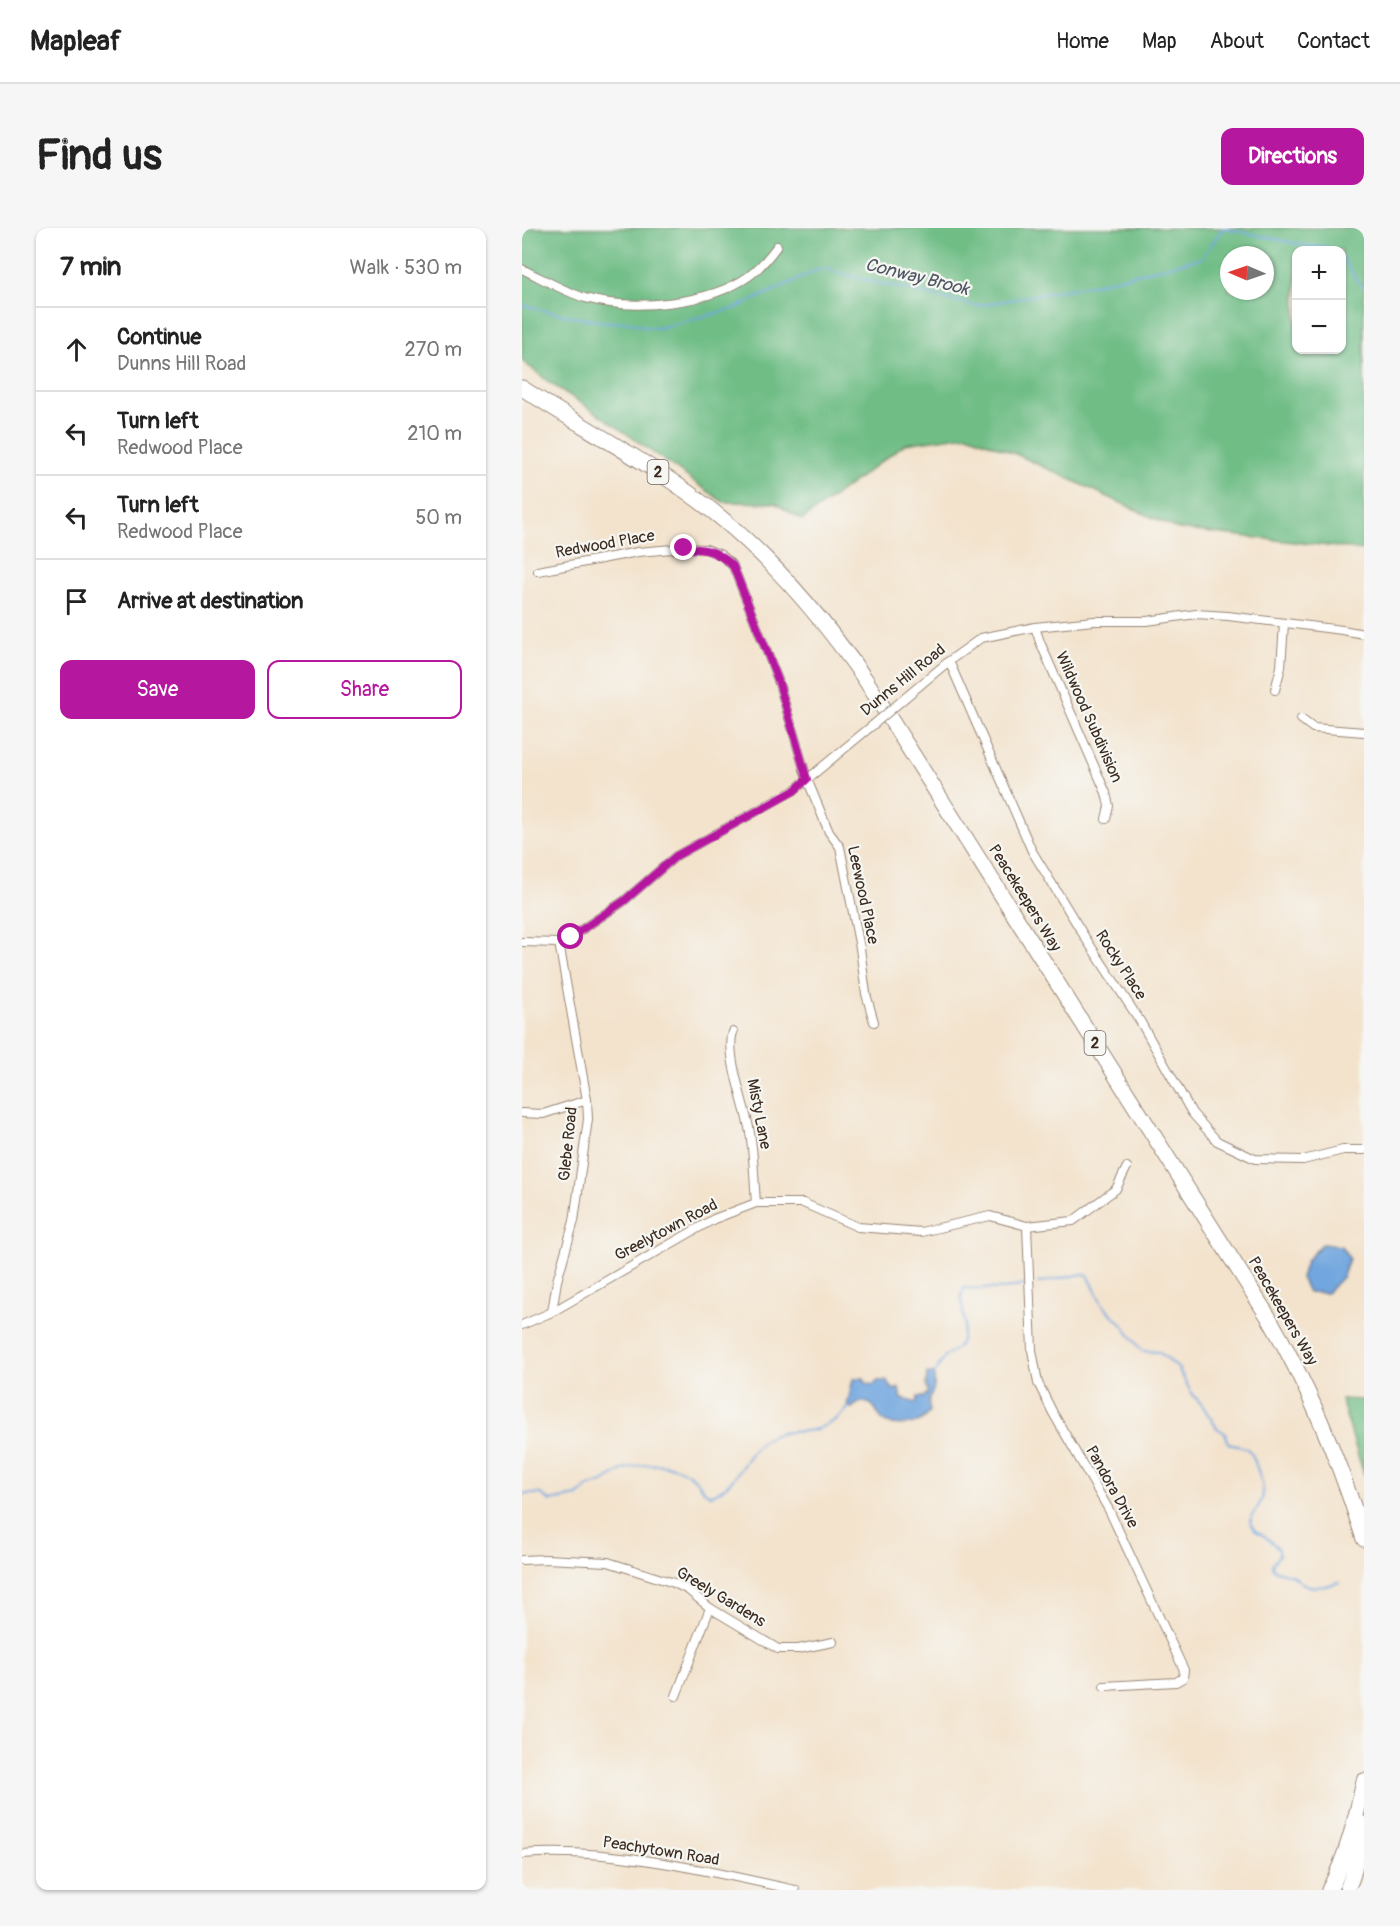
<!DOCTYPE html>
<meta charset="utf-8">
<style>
:root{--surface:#fff;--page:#f6f6f6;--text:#222;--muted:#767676;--line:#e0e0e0;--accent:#b5179e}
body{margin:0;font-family:Pangolin,sans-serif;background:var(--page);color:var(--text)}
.controls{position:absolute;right:18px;top:18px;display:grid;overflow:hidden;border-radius:12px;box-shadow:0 2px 4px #0004}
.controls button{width:54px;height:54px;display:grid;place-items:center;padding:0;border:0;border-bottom:2px solid var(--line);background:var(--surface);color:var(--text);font:30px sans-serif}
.compass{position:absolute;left:698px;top:18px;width:54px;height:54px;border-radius:50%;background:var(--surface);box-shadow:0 2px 4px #0004;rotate:272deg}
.stop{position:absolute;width:18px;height:18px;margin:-14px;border:4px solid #b5179e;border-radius:50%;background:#fff}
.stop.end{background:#b5179e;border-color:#fff;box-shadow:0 2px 6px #0008}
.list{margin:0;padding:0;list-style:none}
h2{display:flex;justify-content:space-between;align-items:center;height:78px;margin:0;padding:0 24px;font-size:26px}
h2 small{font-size:20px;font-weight:400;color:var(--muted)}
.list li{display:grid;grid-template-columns:39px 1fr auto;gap:18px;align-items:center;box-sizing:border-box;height:84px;padding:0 24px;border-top:2px solid var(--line)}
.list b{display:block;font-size:22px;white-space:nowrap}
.list p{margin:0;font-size:20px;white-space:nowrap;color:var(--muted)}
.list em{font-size:20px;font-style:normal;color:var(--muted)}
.actions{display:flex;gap:12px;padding:18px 24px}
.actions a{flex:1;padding:14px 0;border:2px solid var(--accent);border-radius:12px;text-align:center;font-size:21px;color:var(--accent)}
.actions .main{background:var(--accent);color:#fff}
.icon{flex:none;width:33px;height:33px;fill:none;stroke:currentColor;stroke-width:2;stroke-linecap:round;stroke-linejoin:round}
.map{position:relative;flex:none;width:842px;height:1662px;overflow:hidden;border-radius:12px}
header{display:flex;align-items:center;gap:36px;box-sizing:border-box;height:84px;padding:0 30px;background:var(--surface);border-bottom:2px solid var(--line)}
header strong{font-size:28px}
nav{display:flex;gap:33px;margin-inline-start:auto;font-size:21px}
.intro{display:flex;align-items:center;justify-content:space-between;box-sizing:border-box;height:144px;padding:0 36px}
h1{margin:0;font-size:42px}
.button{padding:15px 27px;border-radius:12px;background:var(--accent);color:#fff;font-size:21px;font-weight:700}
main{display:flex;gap:36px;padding:0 36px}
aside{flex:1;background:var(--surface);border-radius:12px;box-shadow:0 2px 4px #0004}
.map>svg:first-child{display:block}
.forest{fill:#6fbd86;stroke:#557452;stroke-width:1.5;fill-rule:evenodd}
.water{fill:#71a6df;stroke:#56687e;stroke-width:1.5}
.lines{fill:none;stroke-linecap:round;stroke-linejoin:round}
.stream{stroke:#71a6df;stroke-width:2}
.minor-casing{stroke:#978676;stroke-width:10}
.motorway-casing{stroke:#978676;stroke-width:17}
.minor{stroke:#fff;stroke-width:8}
.motorway{stroke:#fff;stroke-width:15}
.minor-bridge-casing{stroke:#978676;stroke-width:10;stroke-linecap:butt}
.minor-bridge{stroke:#fff;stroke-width:8}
.route{stroke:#b5179e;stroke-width:8}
.labels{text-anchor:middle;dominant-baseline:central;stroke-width:4.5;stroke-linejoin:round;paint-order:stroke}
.shield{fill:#f6f6f2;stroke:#73675e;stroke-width:1.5}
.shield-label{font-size:15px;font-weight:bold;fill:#3b2a1e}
.street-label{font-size:16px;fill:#3b2a1e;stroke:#f6f6f2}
.water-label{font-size:18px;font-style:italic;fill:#4e5562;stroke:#f6f6f2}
</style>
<header>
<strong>Mapleaf</strong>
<nav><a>Home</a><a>Map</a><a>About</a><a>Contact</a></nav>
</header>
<div class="intro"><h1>Find us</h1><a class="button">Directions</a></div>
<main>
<aside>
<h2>7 min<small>Walk · 530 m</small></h2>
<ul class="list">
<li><svg class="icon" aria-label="ahead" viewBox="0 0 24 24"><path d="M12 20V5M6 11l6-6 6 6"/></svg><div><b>Continue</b><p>Dunns Hill Road</p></div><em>270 m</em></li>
<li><svg class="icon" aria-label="left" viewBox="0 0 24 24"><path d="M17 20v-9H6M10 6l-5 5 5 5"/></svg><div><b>Turn left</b><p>Redwood Place</p></div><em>210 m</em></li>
<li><svg class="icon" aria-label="left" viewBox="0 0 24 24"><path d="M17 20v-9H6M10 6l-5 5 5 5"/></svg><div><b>Turn left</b><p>Redwood Place</p></div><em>50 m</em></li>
<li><svg class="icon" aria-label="arrive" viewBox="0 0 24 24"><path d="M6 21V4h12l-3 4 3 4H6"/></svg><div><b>Arrive at destination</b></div></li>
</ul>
<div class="actions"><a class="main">Save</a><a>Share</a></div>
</aside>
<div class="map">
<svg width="842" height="1662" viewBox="0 0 842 1662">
<rect width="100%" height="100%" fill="#f6f6f2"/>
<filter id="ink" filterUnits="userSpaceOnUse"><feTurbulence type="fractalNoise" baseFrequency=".0167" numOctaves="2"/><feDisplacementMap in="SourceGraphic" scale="12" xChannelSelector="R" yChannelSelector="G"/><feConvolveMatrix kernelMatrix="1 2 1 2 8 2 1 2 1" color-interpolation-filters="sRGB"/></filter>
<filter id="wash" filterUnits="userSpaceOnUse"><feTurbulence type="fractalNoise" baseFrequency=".008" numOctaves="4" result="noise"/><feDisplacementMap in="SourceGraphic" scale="24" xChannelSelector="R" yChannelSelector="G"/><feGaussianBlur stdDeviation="1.35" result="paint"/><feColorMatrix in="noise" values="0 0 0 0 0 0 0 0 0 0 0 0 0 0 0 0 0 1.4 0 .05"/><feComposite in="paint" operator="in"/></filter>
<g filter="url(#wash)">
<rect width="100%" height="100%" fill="#f3e3cd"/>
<g class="forest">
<path d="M0 0H842V322L655 301 496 227 446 207 383 216 280 292 253 275 201 274 78 187 28 155 0 133ZM774 22H820V122H774ZM707 27H743V63H707Z"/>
<path d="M819 1171 842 1172V1247Z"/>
</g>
<g class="water">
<path d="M800 1016 819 1018 827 1030 821 1048 805 1065 786 1064 779 1050 784 1033Z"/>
<path d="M405 1145 412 1146C413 1159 412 1161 407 1172 405 1178 410 1180 406 1186 398 1198 378 1198 365 1195 356 1193 356 1175 342 1174 338 1174 333 1177 330 1180L325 1178 331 1151 342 1150 344 1155 350 1157 356 1153H364L372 1162 377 1160 379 1170 394 1175 396 1169H402L406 1164 404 1158Z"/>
</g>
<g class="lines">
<g class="stream">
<path d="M820 28 834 52 842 59"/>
<path d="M0 77 51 89 83 94H106L124 99 137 100 214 80 300 40 352 54 455 78 573 56 680 30 701 0 786 18H800L813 22"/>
<path d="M516 1055 560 1046 566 1047 580 1076 599 1095 620 1123 637 1124 656 1140 669 1164 680 1177 695 1200 703 1205 707 1216C713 1218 720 1218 725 1221 731 1225 732 1231 734 1237 743 1262 746 1267 729 1289V1295L733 1303C744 1307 749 1314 757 1321V1327L750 1336 751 1341C757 1346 762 1344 769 1347 773 1349 776 1352 780 1355 793 1362 805 1358 817 1354"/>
<path d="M412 1146 423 1128 435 1120 439 1114 443 1097 439 1069 442 1060 482 1061 503 1057"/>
<path d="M0 1266H19L28 1273 56 1268 66 1259 81 1254 100 1242C122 1234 155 1233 173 1251 180 1257 180 1265 190 1267 219 1254 223 1223 244 1211 258 1203 269 1204 284 1203 300 1202 317 1191 327 1179"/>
</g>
</g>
</g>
<g filter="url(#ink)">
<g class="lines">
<defs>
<g id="minor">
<path d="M0 41C21 51 41 63 63 70 110 83 186 77 227 48 238 40 247 29 255 18"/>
<path d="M16 343 116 324 162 320 184 321 199 327 211 338 256 452 285 551 307 604 318 619 338 720 344 766 352 794"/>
<path d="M513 399 518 414 584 565 587 578 584 591"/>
<path d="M427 433 510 623 564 711 618 793 670 885 695 913 733 931 781 932 821 922H842"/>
<path d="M753 462 759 439 762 396"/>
<path d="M384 469 427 433 459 410 513 399 572 393H625L674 386 706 388 820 402 842 406"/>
<path d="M779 491 791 500 842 504"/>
<path d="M0 714 37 715 49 709 102 673 154 628 271 563 351 497"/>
<path d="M211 804C203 827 224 879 228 905 232 928 232 951 234 975"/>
<path d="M0 885 21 886 65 872"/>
<path d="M505 998 510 1122 516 1155 531 1185 587 1282 662 1442 661 1450 654 1454 582 1458"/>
<path d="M30 1084 35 1053 52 993 66 891 65 872 37 715"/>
<path d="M0 1097 30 1084 192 991 234 975H281L336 999 399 1004 468 988 505 998 551 993 594 961 605 939"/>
<path d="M0 1332 24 1331 86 1334 152 1355 166 1362 188 1380 256 1421H276L311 1414"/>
<path d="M154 1468 188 1380"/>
<path d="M0 1626C87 1619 188 1643 273 1662"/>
</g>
<g id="motorway">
<path d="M0 160C66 203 137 239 198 289 255 336 301 391 343 451L747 1090C787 1159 818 1235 842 1311"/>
<path d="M807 1662C825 1629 834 1590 842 1553"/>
<path d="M825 1662 831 1646 842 1596"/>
</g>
</defs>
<use href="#minor" class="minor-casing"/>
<use href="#motorway" class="motorway-casing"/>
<use href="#minor" class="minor"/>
<use href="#motorway" class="motorway"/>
<defs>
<path id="minor-bridge" d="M351 497 384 469"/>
</defs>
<use href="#minor-bridge" class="minor-bridge-casing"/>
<use href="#minor-bridge" class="minor-bridge"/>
</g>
</g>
<g class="lines" filter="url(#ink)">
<path class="route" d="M49 709 102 673 154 628 272 563 285 551 256 452 211 338C194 322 185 321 162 320"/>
</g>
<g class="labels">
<g class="shield">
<rect x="125.5" y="232" width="21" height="24" rx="4.5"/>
<rect x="562.5" y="803" width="21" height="24" rx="4.5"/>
</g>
<g class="shield-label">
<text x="136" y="244">2</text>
<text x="573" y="815">2</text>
</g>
<g class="street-label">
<text transform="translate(83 316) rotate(-10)">Redwood Place</text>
<text transform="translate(381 452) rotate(-39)">Dunns Hill Road</text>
<text transform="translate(567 489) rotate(66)">Wildwood Subdivision</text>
<text transform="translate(341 667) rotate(78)">Leewood Place</text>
<text transform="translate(503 670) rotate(58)">Peacekeepers Way</text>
<text transform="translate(599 737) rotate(57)">Rocky Place</text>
<text transform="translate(237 886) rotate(79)">Misty Lane</text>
<text transform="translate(46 916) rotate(-84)">Glebe Road</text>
<text transform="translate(144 1002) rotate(-28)">Greelytown Road</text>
<text transform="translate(761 1083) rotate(60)">Peacekeepers Way</text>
<text transform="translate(590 1259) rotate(61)">Pandora Drive</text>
<text transform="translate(199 1369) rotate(31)">Greely Gardens</text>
<text transform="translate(139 1623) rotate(9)">Peachytown Road</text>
</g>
<g class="water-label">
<text transform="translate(395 49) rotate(14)">Conway Brook</text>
</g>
</g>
</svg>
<div class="controls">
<button>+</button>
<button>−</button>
</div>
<svg class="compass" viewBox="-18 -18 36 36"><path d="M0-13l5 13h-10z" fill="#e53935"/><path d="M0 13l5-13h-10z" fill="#767676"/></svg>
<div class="stop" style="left:49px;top:709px"></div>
<div class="stop end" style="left:162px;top:320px"></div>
</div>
</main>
